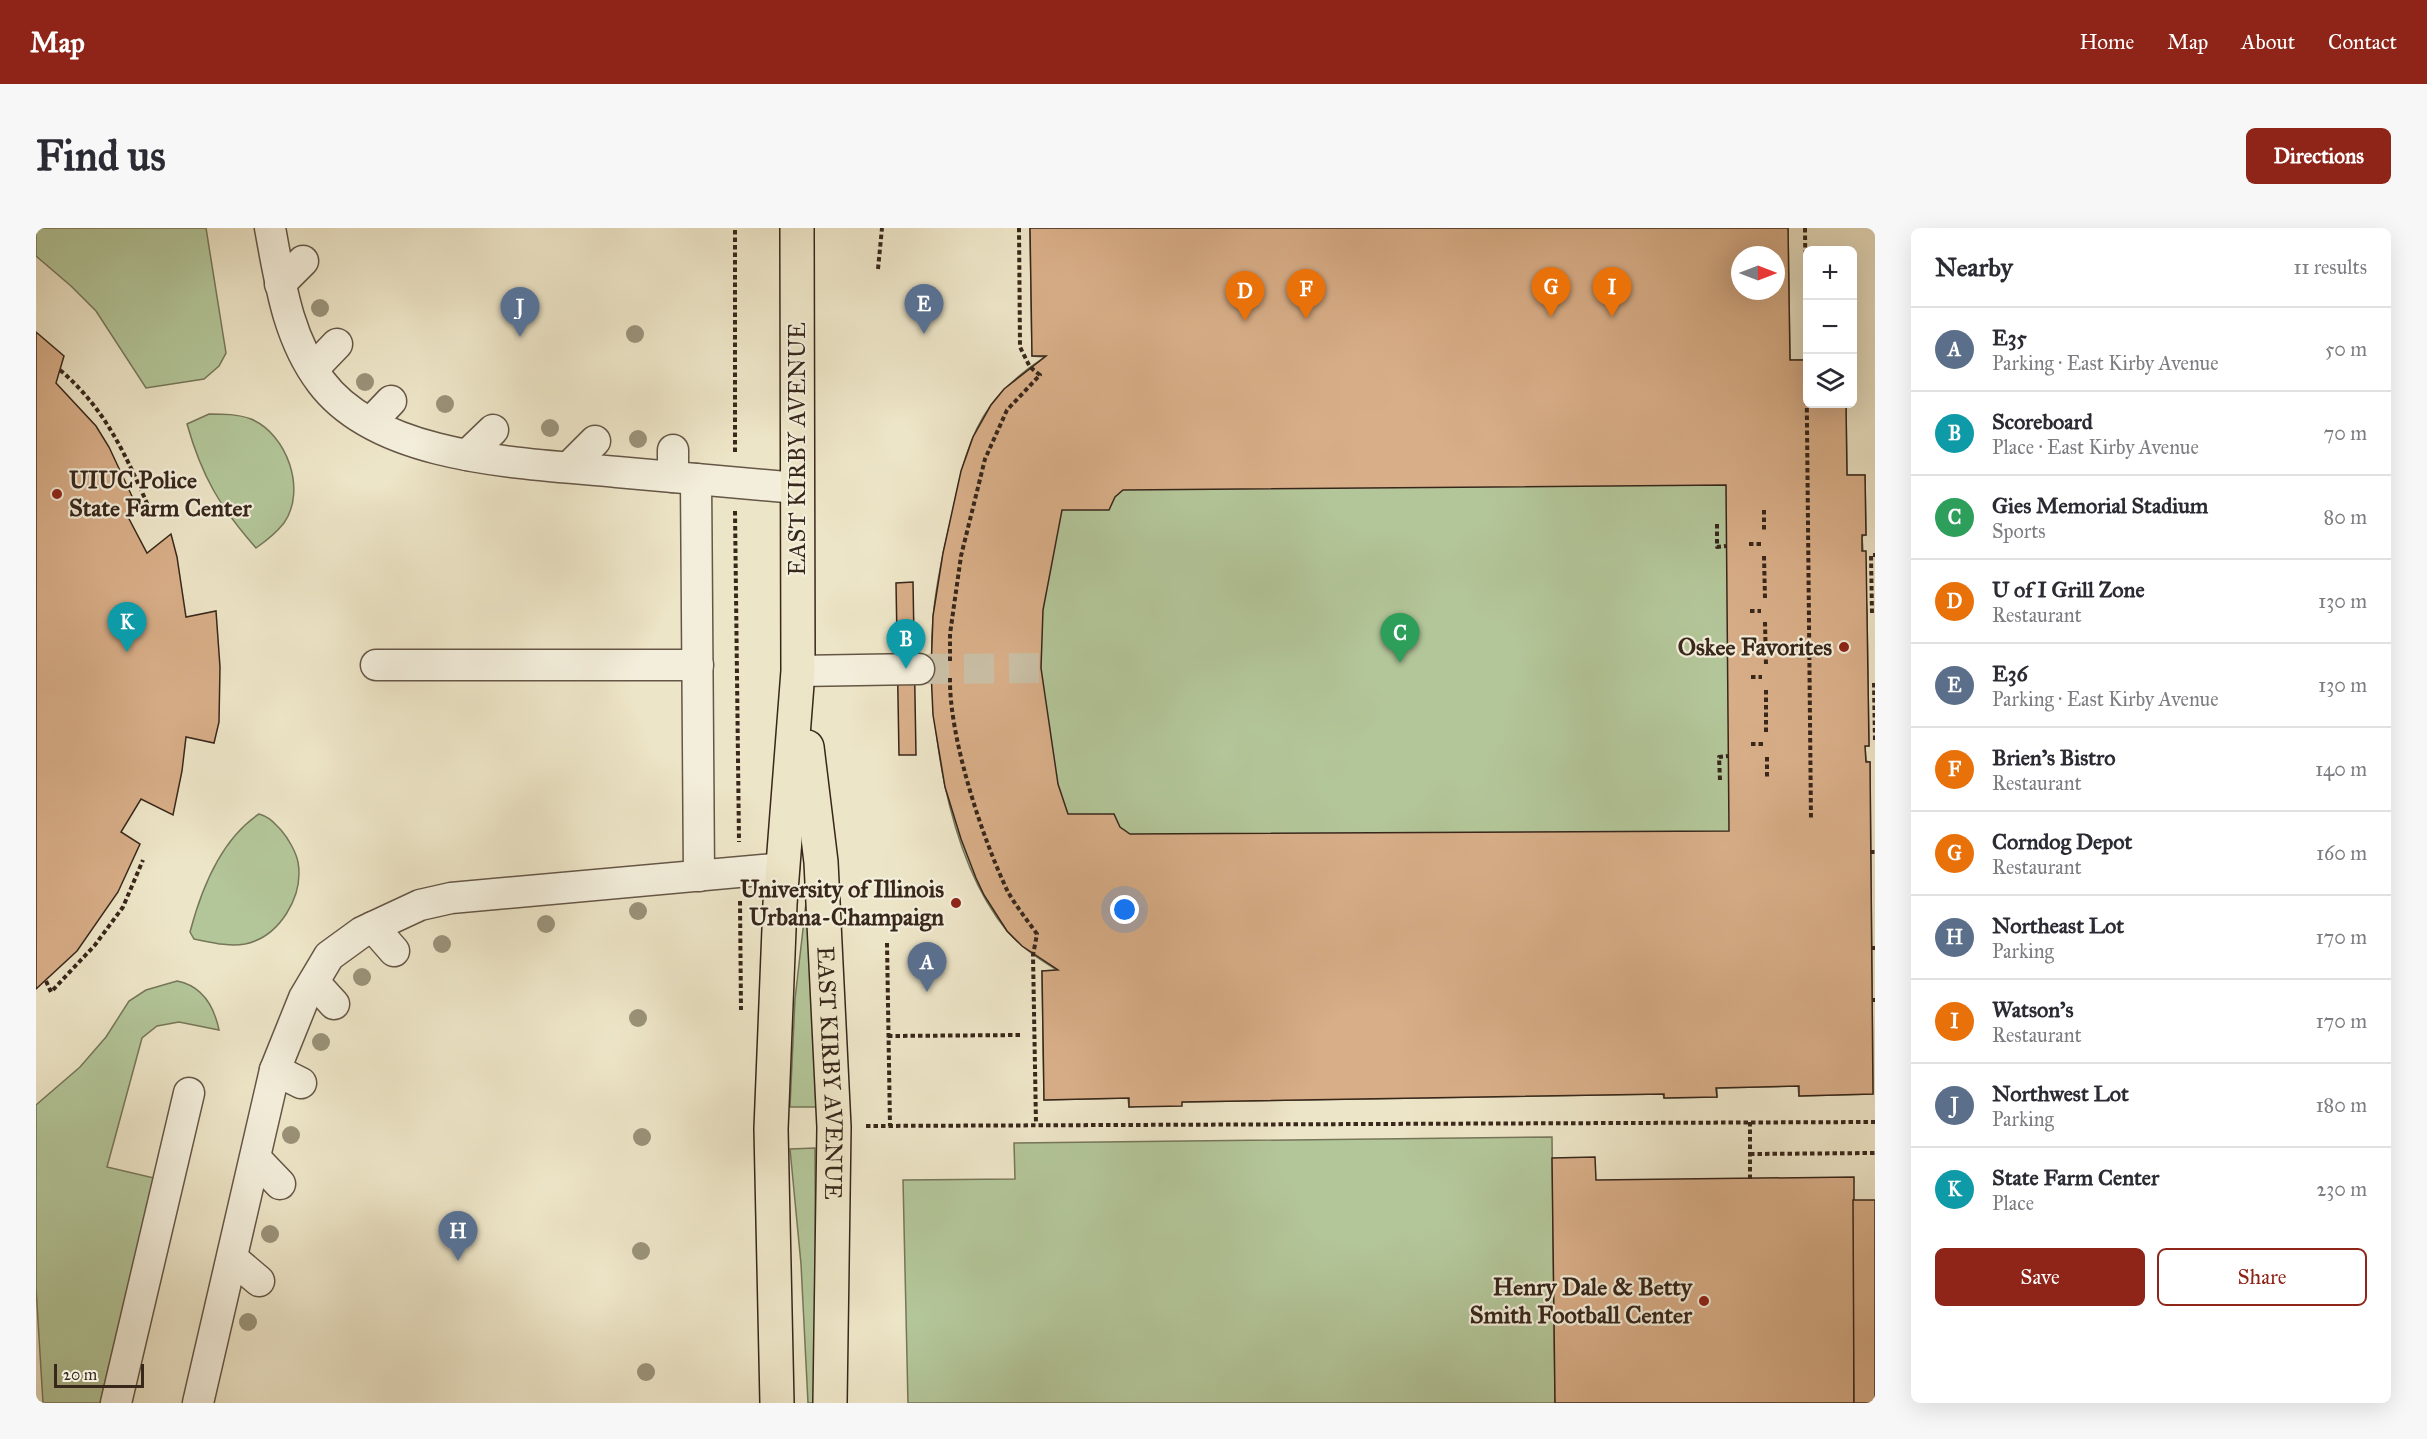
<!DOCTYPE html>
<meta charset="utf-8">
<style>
:root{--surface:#fff;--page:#f7f7f7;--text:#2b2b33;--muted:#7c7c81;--line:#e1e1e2;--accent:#8f2418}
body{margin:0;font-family:"IM FELL Great Primer",serif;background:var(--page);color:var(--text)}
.controls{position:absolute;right:18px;top:18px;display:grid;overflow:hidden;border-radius:9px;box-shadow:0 6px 24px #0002}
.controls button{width:54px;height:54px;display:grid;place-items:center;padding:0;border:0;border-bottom:2px solid var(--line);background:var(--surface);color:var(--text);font:30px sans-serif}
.compass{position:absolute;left:1695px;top:18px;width:54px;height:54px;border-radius:50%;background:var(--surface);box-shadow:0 6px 24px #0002;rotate:90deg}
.scale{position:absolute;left:18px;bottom:15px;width:90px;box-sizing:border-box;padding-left:6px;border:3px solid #38271b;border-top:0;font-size:16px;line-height:21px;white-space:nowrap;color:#38271b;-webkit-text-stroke:4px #f3eedb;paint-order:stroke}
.you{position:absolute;left:1089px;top:682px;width:21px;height:21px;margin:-15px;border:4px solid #fff;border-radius:50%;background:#1a73e8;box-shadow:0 0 0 9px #1a73e833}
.badge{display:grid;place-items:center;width:39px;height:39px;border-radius:50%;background:var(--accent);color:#fff;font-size:20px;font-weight:700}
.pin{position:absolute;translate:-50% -50px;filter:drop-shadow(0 2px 3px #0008)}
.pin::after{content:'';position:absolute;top:32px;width:21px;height:18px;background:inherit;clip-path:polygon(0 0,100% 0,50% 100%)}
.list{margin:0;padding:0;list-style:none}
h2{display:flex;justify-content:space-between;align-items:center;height:78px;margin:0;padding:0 24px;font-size:26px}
h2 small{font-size:20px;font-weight:400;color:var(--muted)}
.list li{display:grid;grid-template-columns:39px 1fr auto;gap:18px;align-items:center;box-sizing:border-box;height:84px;padding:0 24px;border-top:2px solid var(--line)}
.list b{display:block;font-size:22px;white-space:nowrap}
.list p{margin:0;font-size:20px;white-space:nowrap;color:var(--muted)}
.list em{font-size:20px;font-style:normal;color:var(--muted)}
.actions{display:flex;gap:12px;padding:18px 24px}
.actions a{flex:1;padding:14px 0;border:2px solid var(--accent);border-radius:9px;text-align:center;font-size:21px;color:var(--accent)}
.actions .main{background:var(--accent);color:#fff}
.icon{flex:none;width:33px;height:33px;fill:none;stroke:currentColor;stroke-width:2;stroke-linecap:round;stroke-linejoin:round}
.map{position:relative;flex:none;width:1839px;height:1175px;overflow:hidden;border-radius:9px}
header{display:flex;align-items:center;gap:36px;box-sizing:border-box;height:84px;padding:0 30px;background:var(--accent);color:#fff}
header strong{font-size:28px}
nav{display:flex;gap:33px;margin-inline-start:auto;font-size:21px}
.intro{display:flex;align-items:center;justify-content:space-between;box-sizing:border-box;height:144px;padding:0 36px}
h1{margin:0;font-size:42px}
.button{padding:15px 27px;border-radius:9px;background:var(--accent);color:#fff;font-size:21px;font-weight:700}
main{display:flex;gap:36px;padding:0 36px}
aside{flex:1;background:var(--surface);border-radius:9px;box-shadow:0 6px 24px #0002}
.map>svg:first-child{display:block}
.green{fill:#b3c699;stroke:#76765a;stroke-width:1.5;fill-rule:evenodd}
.building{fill:#d8ae88;stroke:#38271b;stroke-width:1.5;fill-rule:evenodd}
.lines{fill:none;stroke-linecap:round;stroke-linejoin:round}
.minor-tunnel{stroke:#c9bfa5;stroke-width:30;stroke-dasharray:30 15;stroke-linecap:butt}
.minor-casing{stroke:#655646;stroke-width:33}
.major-casing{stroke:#38271b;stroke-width:36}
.path{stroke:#38271b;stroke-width:4;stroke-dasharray:4.5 3;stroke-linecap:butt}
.minor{stroke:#f3eedb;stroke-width:30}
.major{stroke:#ede5c7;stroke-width:33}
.tree{fill:#9a9279}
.poi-dot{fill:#8f2418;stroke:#f3eedb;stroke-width:2}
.labels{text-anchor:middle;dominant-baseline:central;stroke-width:4.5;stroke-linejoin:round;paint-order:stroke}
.street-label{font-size:24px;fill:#38271b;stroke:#f3eedb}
.poi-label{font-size:24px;font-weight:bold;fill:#38271b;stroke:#f3eedb;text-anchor:end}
</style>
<header>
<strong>Map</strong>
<nav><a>Home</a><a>Map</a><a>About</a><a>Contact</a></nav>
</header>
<div class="intro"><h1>Find us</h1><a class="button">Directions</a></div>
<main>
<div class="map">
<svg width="1839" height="1175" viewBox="0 0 1839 1175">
<rect width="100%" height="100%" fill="#ede5c7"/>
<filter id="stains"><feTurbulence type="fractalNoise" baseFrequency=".00333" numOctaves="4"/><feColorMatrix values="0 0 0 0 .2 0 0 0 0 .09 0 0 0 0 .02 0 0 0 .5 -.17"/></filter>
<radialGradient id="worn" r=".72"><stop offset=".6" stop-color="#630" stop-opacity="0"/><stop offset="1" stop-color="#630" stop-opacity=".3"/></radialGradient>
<g class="green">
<path d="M0 0H170L190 125 183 138 168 151 110 160 60 83 35 58 0 28Z"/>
<path d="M994 0H1752L1754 132H1771L1772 176H1810L1811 247H1829L1830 307 1826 308 1831 385 1833 518H1829L1830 533 1834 534 1837 866 1763 868 1762 858 1681 860V869L1628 870 1627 866 1146 874 1093 879 1092 870 1008 872 1006 743 1021 742C1002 731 985 719 971 703 909 627 890 485 897 390 900 355 908 321 916 287 924 248 931 210 955 177 970 157 989 142 1009 129L996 128ZM1704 27H1740V63H1704Z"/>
<path d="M173 186C187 186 202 186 215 191 251 206 271 262 248 295 240 305 230 313 220 320 184 279 166 249 151 196Z"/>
<path d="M223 586C234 589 237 594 245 602 252 610 260 624 262 634 268 669 243 709 209 716 192 719 174 714 158 711L154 704C165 662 185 611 223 586Z"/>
<path d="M770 675H773L774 684 780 879H754L759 771Z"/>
<path d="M141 753C167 758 178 778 183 802L143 794 121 798 106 810 71 939 118 950 64 1175H7L0 1060V877L44 839 70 809 93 773 110 762Z"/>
<path d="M1516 909 1519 1175H872L867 952 979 951 978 915Z"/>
<path d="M779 920 780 1175H772L765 1036 754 921Z"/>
</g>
<g class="building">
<path d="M994 0H1752L1754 132H1772V176H1810L1811 247H1829L1830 307H1826V323H1830L1831 385 1833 518H1829L1830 534H1834L1837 866 1763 868V858L1680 860 1681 869 1628 870V866L1146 874V878L1093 879V870L1008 872 1006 743 1022 742 986 718 971 703 948 667 940 650 925 611 909 559 897 487 895 443 897 388 907 325 925 243 937 209 955 177 968 161 1010 128H996ZM1704 27H1740V63H1704ZM1690 257 1693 603 1094 606 1084 599 1078 586H1032L1022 556 1005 440 1007 382 1026 282H1073L1079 269 1087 262Z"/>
<path d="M0 104 28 128 20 155 60 198 73 219 101 279 91 287 111 325 135 306 141 329 150 389 180 383 184 439 183 494 178 515 150 509 146 543 137 587 105 571 85 604 104 616 82 664 41 723 0 761Z"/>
<path d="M877 354 880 527H863L860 355Z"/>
<path d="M1559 929 1560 952 1818 949V1175H1519L1516 930Z"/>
<path d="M1817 972H1839V1175H1818Z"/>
</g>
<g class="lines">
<path class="minor-tunnel" d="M883 441 1005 440"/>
<defs>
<g id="minor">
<path d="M234 0C244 53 251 109 285 154 344 233 491 235 581 244 641 249 701 255 761 260"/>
<path d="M244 56 267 33"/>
<path d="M277 141 301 116"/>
<path d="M335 194 355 173"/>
<path d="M431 227 457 202"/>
<path d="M533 239 559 213"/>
<path d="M637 249V222"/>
<path d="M660 251 663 648"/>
<path d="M340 437H662"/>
<path d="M762 443 883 441"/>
<path d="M337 699 358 723"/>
<path d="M278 754 298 776"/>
<path d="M239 842 265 855"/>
<path d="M220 931 244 956"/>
<path d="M197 1031 223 1053"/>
<path d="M80 1175 153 865"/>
<path d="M162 1175 239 842 268 770 293 728 326 704 384 677 415 670 748 640"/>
</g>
<g id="major">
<path id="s1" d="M771 519 785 634 798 899 794 1175"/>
<path d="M741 1175 735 901 744 676 762 443 761 0"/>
</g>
</defs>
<use href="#minor" class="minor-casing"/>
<use href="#major" class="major-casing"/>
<g class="path">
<path d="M1769 0 1775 592"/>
<path d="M842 41 846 0"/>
<path d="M24 142C70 181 90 228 114 282"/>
<path d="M699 224V0"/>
<path d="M1728 282V303"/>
<path d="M699 283 703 614"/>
<path d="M1681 296V319L1690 318"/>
<path d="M1713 316H1725"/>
<path d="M1728 328 1729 370"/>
<path d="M1714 383H1725"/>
<path d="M1836 385 1835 327H1839"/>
<path d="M1729 394 1730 437"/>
<path d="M914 433V406L925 328 949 231 971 182 1004 147 994 139 984 119 983 0"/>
<path d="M1715 449H1726"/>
<path d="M914 450C913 509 946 610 972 664 980 678 991 692 1001 706L997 727 1000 896"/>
<path d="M1838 455 1839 514"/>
<path d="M1730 462V504"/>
<path d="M1715 516H1727"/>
<path d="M1731 529V549"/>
<path d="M1684 552 1683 529 1692 528"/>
<path d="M1834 624H1839"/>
<path d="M704 673 705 782"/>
<path d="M851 715 854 898"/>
<path d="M1835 720H1839"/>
<path d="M10 753 15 764 59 717 87 679 107 632"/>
<path d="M1836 772H1839"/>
<path d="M852 808 986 807"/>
<path d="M1714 894V951"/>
<path d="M830 898 1839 894"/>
<path d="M1714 926 1839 925"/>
</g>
<use href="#minor" class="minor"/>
<use href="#major" class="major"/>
</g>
<g class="tree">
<circle cx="284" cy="80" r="9"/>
<circle cx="599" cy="106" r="9"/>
<circle cx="329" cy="154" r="9"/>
<circle cx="409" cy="176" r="9"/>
<circle cx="514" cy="200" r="9"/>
<circle cx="602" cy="211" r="9"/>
<circle cx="602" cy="683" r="9"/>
<circle cx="510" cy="696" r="9"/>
<circle cx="406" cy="716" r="9"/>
<circle cx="326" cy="749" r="9"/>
<circle cx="602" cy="790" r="9"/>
<circle cx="285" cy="814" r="9"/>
<circle cx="255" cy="907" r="9"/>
<circle cx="606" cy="909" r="9"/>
<circle cx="234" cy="1006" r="9"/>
<circle cx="605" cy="1023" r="9"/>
<circle cx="212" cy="1094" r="9"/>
<circle cx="610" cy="1144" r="9"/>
</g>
<g class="poi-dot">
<circle cx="21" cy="266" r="6"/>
<circle cx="1808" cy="419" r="6"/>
<circle cx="920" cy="675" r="6"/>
<circle cx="1668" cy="1073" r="6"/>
</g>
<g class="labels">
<g class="street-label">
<text transform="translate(761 221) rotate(-90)">EAST KIRBY AVENUE</text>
<text stroke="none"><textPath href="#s1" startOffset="327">EAST KIRBY AVENUE</textPath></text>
</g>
<g class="poi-label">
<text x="33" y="252" text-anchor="start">UIUC Police<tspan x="33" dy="28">State Farm Center</tspan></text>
<text x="1796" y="419">Oskee Favorites</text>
<text x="908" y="661">University of Illinois<tspan x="908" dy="28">Urbana-Champaign</tspan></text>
<text x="1656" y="1059">Henry Dale &amp; Betty<tspan x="1656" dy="28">Smith Football Center</tspan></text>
</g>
</g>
<rect width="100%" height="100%" filter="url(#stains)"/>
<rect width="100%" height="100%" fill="url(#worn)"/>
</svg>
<div class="controls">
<button>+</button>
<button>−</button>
<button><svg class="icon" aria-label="layers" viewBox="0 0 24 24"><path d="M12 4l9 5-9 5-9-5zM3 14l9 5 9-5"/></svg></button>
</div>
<svg class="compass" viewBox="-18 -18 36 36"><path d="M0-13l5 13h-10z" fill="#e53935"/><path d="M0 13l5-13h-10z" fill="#7c7c81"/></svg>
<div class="scale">20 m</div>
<div class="you"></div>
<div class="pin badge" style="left:891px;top:764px;background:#5c6f8a">A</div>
<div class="pin badge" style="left:870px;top:441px;background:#0f9aa8">B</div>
<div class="pin badge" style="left:1364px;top:435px;background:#2e9e5b">C</div>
<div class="pin badge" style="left:1209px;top:93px;background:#e8710a">D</div>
<div class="pin badge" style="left:888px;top:106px;background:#5c6f8a">E</div>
<div class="pin badge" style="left:1270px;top:91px;background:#e8710a">F</div>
<div class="pin badge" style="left:1515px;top:89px;background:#e8710a">G</div>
<div class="pin badge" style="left:422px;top:1033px;background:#5c6f8a">H</div>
<div class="pin badge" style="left:1576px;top:89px;background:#e8710a">I</div>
<div class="pin badge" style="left:484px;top:109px;background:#5c6f8a">J</div>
<div class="pin badge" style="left:91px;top:424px;background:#0f9aa8">K</div>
</div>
<aside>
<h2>Nearby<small>11 results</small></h2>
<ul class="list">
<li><span class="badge" style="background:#5c6f8a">A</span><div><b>E35</b><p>Parking · East Kirby Avenue</p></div><em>50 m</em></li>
<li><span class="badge" style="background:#0f9aa8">B</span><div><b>Scoreboard</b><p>Place · East Kirby Avenue</p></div><em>70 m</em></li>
<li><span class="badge" style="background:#2e9e5b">C</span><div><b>Gies Memorial Stadium</b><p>Sports</p></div><em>80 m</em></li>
<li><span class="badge" style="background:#e8710a">D</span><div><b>U of I Grill Zone</b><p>Restaurant</p></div><em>130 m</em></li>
<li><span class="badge" style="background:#5c6f8a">E</span><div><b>E36</b><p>Parking · East Kirby Avenue</p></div><em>130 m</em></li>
<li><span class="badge" style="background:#e8710a">F</span><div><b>Brien’s Bistro</b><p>Restaurant</p></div><em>140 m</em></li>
<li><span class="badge" style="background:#e8710a">G</span><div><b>Corndog Depot</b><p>Restaurant</p></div><em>160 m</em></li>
<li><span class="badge" style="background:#5c6f8a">H</span><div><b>Northeast Lot</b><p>Parking</p></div><em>170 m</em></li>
<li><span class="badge" style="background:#e8710a">I</span><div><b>Watson’s</b><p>Restaurant</p></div><em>170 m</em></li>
<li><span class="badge" style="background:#5c6f8a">J</span><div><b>Northwest Lot</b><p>Parking</p></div><em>180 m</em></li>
<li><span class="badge" style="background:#0f9aa8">K</span><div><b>State Farm Center</b><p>Place</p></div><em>230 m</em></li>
</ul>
<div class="actions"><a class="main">Save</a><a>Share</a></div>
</aside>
</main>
